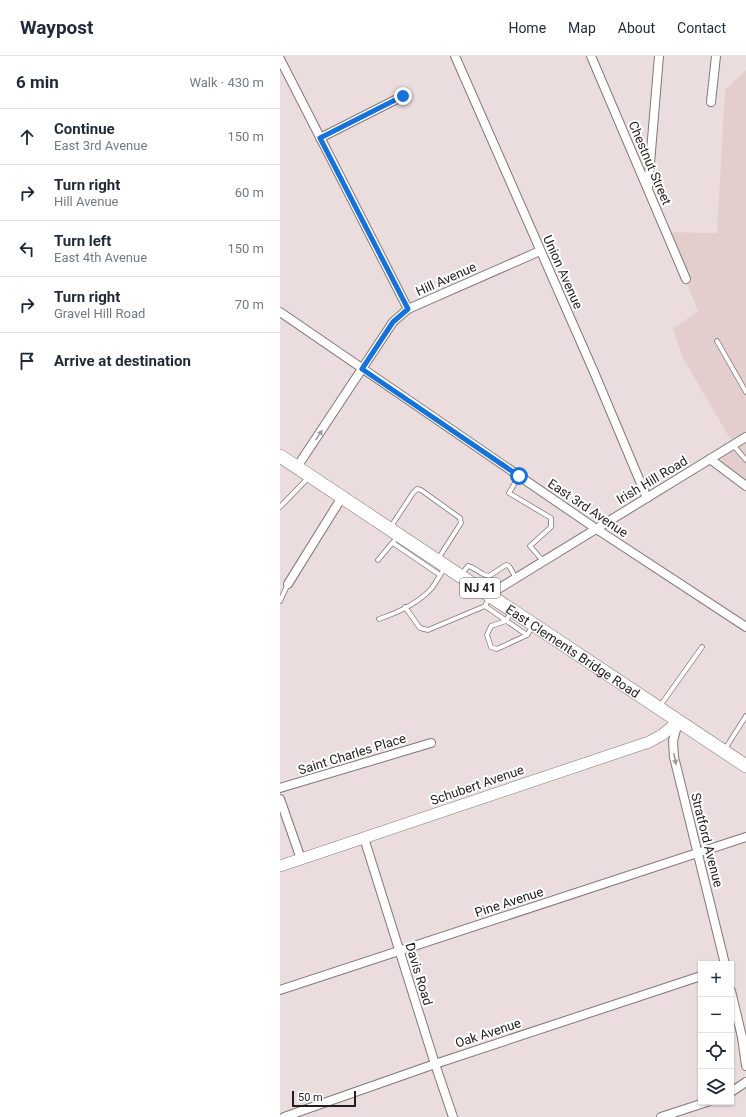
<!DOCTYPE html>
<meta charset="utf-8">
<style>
:root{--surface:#fff;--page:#f2f2f3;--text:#1f2937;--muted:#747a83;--line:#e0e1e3}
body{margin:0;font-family:Roboto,sans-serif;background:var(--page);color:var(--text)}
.controls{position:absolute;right:12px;bottom:12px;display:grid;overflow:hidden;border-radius:0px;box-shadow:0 1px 3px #0004}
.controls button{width:36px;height:36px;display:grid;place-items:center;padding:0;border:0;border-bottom:1px solid var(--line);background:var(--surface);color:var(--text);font:20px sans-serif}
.scale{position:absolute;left:12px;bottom:10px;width:64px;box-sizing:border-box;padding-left:4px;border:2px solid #231e1e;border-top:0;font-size:11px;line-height:14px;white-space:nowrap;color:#231e1e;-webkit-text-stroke:3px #fff;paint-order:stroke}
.stop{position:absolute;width:12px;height:12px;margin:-9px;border:3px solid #1572db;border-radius:50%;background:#fff}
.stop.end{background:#1572db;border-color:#fff;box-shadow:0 1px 4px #0008}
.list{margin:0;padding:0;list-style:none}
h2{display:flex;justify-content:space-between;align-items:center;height:52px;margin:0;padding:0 16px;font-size:17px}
h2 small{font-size:13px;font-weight:400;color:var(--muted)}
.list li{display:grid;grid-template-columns:26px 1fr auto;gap:12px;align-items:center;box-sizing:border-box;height:56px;padding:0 16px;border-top:1px solid var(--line)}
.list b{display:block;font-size:15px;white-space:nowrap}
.list p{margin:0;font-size:13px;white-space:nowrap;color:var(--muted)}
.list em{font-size:13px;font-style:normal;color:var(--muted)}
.icon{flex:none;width:22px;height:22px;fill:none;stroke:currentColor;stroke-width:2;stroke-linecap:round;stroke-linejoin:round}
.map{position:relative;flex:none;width:466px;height:1061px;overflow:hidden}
header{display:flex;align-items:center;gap:24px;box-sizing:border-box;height:56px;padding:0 20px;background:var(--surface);border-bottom:1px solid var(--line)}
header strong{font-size:19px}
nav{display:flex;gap:22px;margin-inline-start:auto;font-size:14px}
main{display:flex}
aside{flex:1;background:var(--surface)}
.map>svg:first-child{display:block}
.built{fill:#e4cecd}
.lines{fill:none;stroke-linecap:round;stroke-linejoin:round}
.lane-casing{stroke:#837777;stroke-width:5.5}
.street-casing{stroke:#837777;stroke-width:10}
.secondary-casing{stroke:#837777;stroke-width:12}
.primary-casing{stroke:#837777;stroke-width:14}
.lane{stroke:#fff;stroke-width:4}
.street{stroke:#fff;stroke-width:8}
.secondary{stroke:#fff;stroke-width:11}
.primary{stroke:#fff;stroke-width:13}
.oneway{fill:#9c9a9a}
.route{stroke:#1572db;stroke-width:5}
.labels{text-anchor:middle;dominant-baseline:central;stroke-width:4;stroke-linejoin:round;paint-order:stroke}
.shield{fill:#fff;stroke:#656262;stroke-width:1}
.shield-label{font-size:12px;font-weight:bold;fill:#231e1e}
.street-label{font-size:13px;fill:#231e1e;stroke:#fff}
</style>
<header>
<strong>Waypost</strong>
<nav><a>Home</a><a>Map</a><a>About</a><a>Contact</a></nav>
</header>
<main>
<aside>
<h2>6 min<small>Walk · 430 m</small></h2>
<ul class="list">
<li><svg class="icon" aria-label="ahead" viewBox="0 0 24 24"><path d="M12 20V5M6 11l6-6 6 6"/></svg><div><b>Continue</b><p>East 3rd Avenue</p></div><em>150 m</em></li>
<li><svg class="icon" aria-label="right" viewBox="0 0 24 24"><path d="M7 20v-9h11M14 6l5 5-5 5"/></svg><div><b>Turn right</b><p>Hill Avenue</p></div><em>60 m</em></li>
<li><svg class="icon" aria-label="left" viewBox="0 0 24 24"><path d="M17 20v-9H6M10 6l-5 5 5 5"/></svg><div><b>Turn left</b><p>East 4th Avenue</p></div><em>150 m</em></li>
<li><svg class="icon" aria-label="right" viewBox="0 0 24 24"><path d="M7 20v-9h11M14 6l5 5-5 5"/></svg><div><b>Turn right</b><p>Gravel Hill Road</p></div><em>70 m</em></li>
<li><svg class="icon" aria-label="arrive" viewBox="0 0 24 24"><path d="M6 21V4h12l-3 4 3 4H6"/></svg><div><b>Arrive at destination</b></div></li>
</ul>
</aside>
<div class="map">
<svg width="466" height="1061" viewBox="0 0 466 1061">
<rect width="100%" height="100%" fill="#ebdddd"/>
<path class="built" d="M466 14V430L428 403 452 386 403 302 393 273 418 255 385 176 437 177 445 34Z"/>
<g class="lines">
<defs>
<g id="lane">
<path d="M437 285 466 336"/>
<path d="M453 389 466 404"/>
<path d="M239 420 229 437 271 462V471L250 490 263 505"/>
<path d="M0 451 29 421"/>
<path d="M110 472 133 437 137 433 141 434 180 462 181 467 158 503"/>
<path d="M113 487 160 519"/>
<path d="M98 504 114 485"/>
<path d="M181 519 188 510C196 512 201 519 209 520L226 509 229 510 236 522"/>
<path d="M0 545 8 528"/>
<path d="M205 550 247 579"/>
<path d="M125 551 140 572 148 574 205 550 209 542"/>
<path d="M231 556 226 565 211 570 207 579 211 591 217 593 247 579 253 570"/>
<path d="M99 563C117 557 138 547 151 533 156 527 160 518 165 512"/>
<path d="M380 650 422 591"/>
<path d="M445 693 466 660"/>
</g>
<g id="street">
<path d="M175 0 314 316 367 442"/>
<path d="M311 0 406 223"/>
<path d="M0 3 128 253"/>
<path d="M431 46 436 0"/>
<path d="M40 82 123 40"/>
<path d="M368 131 379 0"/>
<path d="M0 256 315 472 466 571"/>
<path d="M430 403 466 430"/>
<path d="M17 411 113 266 128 253 260 195"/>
<path d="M8 528 62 441"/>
<path d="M210 538 466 381"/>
<path d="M398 666 393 685 394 701 445 908"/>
<path d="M0 732 151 687"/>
<path d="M0 743 21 803"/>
<path d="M84 782 155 1008 173 1061"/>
<path d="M0 934 466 781"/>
<path d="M451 935 462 981 466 1010"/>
<path d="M451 1036 466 1026"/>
<path d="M4 1061 155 1008 421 920"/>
<path d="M381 1061 427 1046"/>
</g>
<path id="secondary" d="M0 810 369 686 382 679 399 665"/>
<g id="primary">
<path id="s1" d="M0 400 466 710"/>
</g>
</defs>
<use href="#lane" class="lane-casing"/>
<use href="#street" class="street-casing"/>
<use href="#secondary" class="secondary-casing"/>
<use href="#primary" class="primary-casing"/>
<use href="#lane" class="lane"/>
<use href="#street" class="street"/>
<use href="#secondary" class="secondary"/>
<use href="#primary" class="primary"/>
</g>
<defs><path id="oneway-solid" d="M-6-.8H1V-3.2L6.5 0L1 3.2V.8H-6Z"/></defs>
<g class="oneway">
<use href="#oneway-solid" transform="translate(39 379) rotate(-56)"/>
<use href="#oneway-solid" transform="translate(395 703) rotate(79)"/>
</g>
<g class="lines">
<path class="route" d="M123 40 40 82 128 253 113 266 82 313 239 420"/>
</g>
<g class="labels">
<rect class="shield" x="180" y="522" width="40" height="20" rx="3"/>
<g class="shield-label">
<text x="200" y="532">NJ 41</text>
</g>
<g class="street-label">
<text transform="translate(370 107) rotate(67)">Chestnut Street</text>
<text transform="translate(283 216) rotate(66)">Union Avenue</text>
<text transform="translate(166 223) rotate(-24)">Hill Avenue</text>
<text transform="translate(372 424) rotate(-31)">Irish Hill Road</text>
<text transform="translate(308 452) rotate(34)">East 3rd Avenue</text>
<text stroke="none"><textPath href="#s1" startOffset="352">East Clements Bridge Road</textPath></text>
<text transform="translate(72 698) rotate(-17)">Saint Charles Place</text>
<text transform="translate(197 729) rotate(-19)">Schubert Avenue</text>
<text transform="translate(427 784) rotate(76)">Stratford Avenue</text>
<text transform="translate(229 846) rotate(-18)">Pine Avenue</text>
<text transform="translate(139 918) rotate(73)">Davis Road</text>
<text transform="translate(208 977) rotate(-18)">Oak Avenue</text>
</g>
</g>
</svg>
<div class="controls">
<button>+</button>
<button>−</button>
<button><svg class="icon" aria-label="locate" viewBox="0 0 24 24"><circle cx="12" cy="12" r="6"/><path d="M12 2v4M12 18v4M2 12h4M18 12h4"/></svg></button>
<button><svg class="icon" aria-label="layers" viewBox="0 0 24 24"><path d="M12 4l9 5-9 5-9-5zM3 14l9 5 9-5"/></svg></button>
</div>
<div class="scale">50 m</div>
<div class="stop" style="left:239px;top:420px"></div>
<div class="stop end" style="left:123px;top:40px"></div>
</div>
</main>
